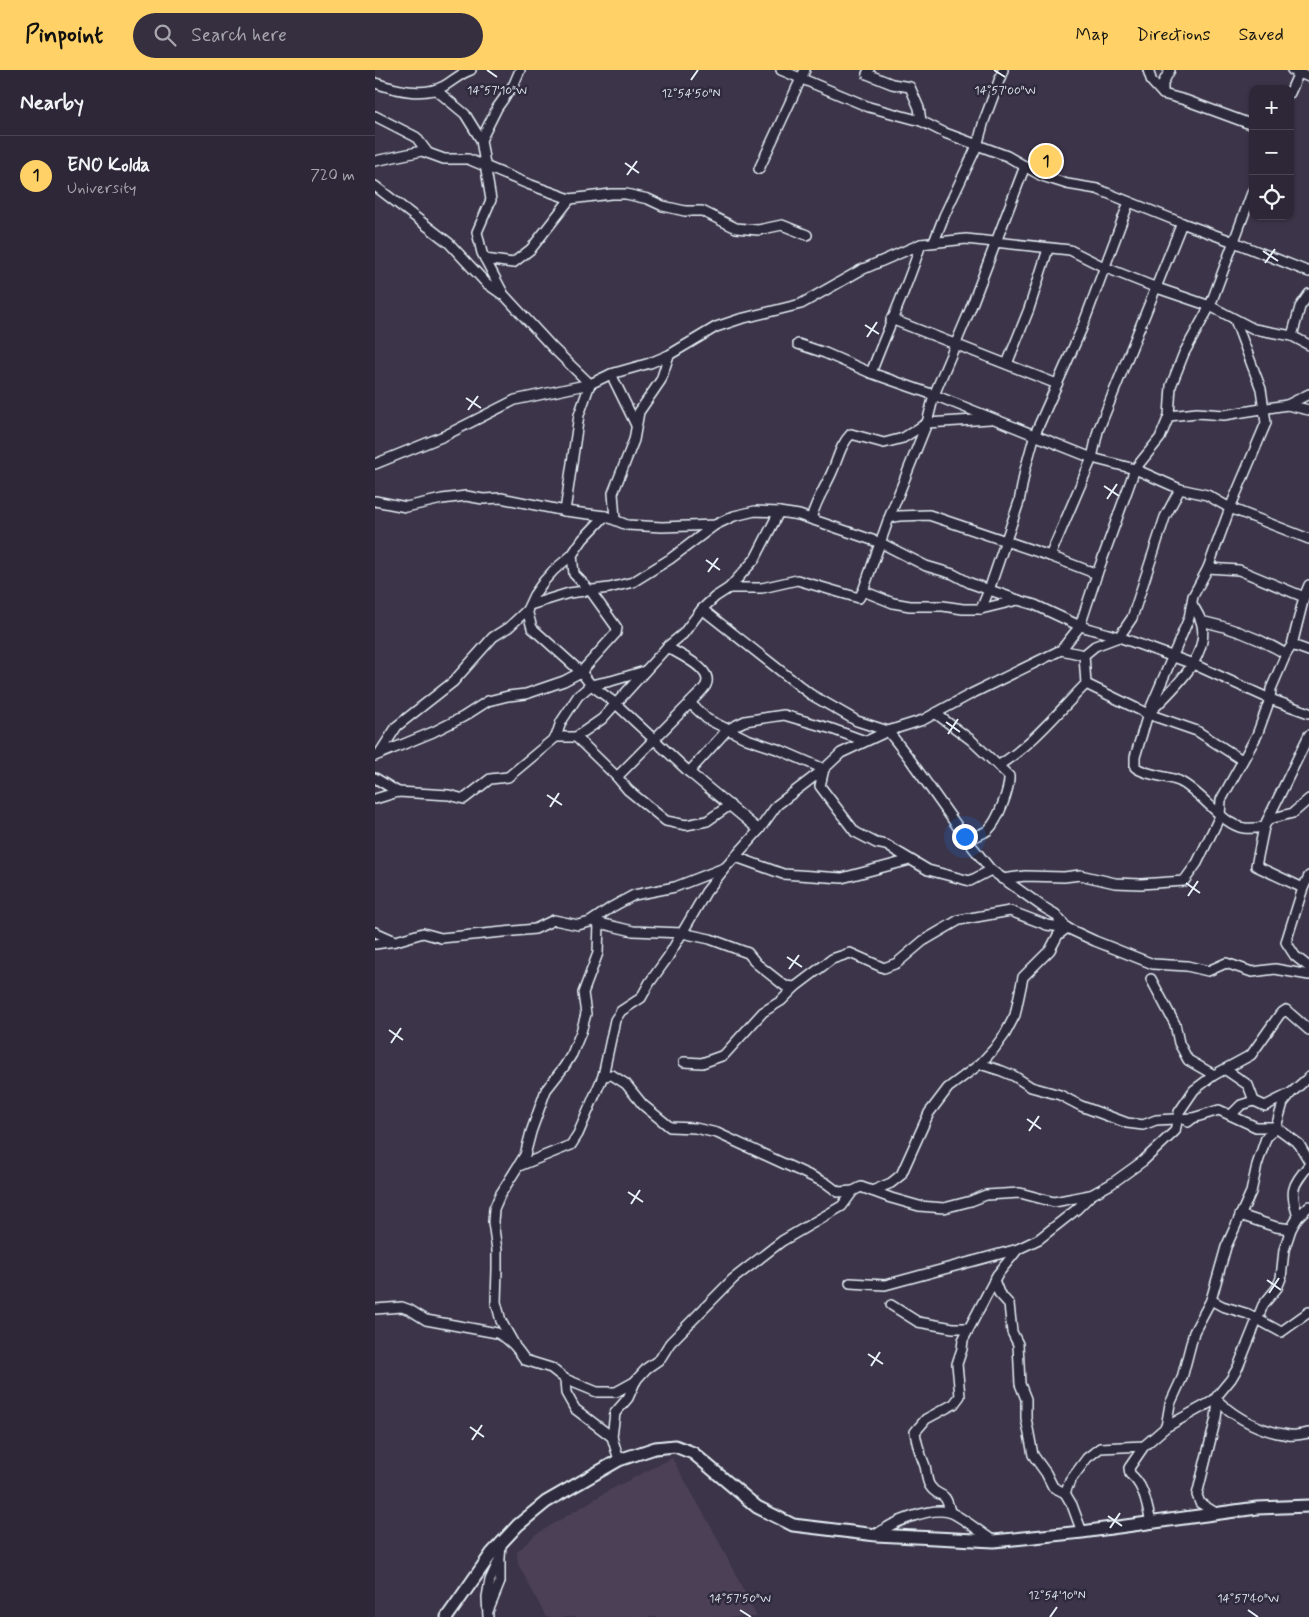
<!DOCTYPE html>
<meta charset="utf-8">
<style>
:root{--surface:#2d2737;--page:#352f3f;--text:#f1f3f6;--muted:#a7a5ad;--line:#484452;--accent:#ffd166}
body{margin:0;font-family:Mynerve,sans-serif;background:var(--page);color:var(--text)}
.controls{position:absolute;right:15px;top:15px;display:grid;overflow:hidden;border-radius:10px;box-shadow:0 1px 4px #0004}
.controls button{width:45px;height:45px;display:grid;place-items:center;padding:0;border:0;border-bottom:1px solid var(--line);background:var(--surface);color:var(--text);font:25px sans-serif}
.you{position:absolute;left:589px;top:766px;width:18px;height:18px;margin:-12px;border:4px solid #fff;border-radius:50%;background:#1a73e8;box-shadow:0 0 0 8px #1a73e833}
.badge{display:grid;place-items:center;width:32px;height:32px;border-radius:50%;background:var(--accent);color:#111;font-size:16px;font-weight:700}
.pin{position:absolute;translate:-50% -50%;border:2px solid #fff;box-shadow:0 1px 5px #0006}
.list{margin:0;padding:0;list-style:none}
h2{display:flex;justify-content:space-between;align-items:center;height:65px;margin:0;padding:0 20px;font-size:21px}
h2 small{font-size:16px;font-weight:400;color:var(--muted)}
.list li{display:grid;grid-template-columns:32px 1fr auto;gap:15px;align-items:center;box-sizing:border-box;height:80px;padding:0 20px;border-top:1px solid var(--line)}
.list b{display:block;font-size:19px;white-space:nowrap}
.list p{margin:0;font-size:16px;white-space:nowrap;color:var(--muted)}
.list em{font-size:16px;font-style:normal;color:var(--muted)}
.icon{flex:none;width:28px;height:28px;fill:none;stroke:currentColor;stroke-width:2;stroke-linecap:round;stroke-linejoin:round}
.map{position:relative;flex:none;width:934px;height:1547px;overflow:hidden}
header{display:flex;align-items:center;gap:30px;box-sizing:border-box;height:70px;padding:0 25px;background:var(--accent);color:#111}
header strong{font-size:24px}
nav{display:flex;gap:28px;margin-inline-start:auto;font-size:18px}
.search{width:350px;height:45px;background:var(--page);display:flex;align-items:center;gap:12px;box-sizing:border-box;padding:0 18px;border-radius:28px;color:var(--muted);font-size:19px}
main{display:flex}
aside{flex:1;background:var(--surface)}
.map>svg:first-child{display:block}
.built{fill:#4c4157}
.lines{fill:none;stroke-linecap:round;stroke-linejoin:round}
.minor-casing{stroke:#e8f1f8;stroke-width:12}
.major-casing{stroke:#e8f1f8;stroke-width:15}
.minor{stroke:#2f2a3d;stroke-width:9}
.major{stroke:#2f2a3d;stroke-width:11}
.ticks{fill:none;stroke:#e8f1f8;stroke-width:2}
.ticks-label{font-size:12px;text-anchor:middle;fill:#e8f1f8;stroke:#2f2a3d;stroke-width:5;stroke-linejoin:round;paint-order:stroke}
</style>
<header>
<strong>Pinpoint</strong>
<div class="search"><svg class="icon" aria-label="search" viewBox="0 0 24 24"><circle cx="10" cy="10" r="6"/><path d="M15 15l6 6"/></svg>Search here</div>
<nav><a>Map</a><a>Directions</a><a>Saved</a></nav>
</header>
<main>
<aside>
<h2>Nearby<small></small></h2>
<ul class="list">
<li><span class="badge">1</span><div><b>ENO Kolda</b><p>University</p></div><em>720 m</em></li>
</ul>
</aside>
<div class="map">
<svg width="934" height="1547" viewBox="0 0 934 1547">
<rect width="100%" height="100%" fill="#3c3449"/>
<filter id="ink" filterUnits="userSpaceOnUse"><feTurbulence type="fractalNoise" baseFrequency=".02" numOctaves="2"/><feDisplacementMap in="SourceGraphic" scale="10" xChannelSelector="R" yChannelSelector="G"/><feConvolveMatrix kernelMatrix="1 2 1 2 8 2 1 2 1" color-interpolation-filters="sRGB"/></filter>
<g filter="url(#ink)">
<path class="built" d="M297 1388 338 1460 382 1547H171L143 1494 142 1482 160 1465 233 1421Z"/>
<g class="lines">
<defs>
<g id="minor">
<path d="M406 0 494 37 546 51"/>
<path d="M494 0 492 4 517 14 535 17 544 38 546 51 570 63 632 86 667 106 692 114 722 119 807 153"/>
<path d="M773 0 777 12 788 24 810 30 878 55"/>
<path d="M917 0 934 7"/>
<path d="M0 13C21 20 48 27 69 16 78 11 86 3 96 0"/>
<path d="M61 20 90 44 106 70"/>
<path d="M915 23 925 0"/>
<path d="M788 24V13L795 0"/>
<path d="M0 46 41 67 53 83"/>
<path d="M0 91 47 81 69 89H93L153 114 195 129 236 124H251L273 129 288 136 310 141H327L361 158 383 160 407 155 432 165"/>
<path d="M384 99 430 0"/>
<path d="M0 116 74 173 111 213 131 227 178 278 215 314 204 345 190 441"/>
<path d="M559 172 569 146 602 76 609 51 628 0"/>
<path d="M546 174 591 169 695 180 729 197 782 218 835 236 879 259 917 266 934 275"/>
<path d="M110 189 138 193 156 179 195 129"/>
<path d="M129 225 107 183 102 162 116 130 106 70 122 38 139 14 145 0"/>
<path d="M516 249 682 314"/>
<path d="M860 250 886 319 891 353 855 438 833 498 818 526 814 548 773 644 760 687V697C770 705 791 706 804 711 826 721 847 755 869 758 876 759 883 758 889 757L934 665"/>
<path d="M917 266 925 237 934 224"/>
<path d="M423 274 450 283 496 303"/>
<path d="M632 294 654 239 673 179"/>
<path d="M236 304 261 355"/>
<path d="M912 335 934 324"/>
<path d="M794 346 822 343 849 345 912 335 934 340"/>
<path d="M0 394 69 366 140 330 215 314 236 304 275 293 294 285 341 257 365 249 426 234 486 200 546 174C532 218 512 260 496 303L559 325 717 388 723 361 807 153 859 172 934 202"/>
<path d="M0 431 31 437 67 429 91 426 108 429 126 428 190 441 230 446 252 455 287 457 340 455 359 446 380 441 404 442 424 445 506 473 551 496 578 504 595 513 643 530"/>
<path d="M230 446 208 469 197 485 179 500 169 511 159 525 152 540 157 558 206 602 216 615 240 633 314 702 384 760"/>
<path d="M514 448 524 446 554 445 675 486 717 388 760 399 805 419 832 425 855 438 934 469"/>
<path d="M240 449 238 423 259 370 264 342 286 310 294 285"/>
<path d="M436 449C441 430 449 420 457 402 463 389 465 375 476 364L509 373 528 368 552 353 615 349"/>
<path d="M675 486 722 504"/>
<path d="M833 498 864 500 929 527"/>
<path d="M354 518H387L422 510 484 528 488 521 514 448 552 353 559 325 595 240 650 96"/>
<path d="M488 521 518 533 535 536H568L588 539H606L643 530 660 535 705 556 744 567 818 594 895 629 934 643"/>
<path d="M155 535 194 523 234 518 258 512 295 489 340 455"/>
<path d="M327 539 435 624 482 651 513 661 534 688 592 770 616 800"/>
<path d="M606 539 614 520 644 432 650 400 660 364 707 258 754 132"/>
<path d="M826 551C854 557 886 569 911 584"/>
<path d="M917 575 934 581"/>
<path d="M292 577C303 584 339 599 331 615 328 621 320 627 315 633"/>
<path d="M686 580 709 585 720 576 744 567 757 548 790 447 805 419"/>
<path d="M711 614 773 644C795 622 837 586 826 551 824 545 820 539 817 534"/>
<path d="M560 643 596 670 634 706C635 718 623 751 613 760 608 764 598 767 592 770"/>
<path d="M773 644 822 661 867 690"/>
<path d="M181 667 186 652 203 626 216 615 236 611 270 601"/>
<path d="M201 667 242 707 315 633 332 649 372 669 405 680 449 699 445 716 480 762 501 773 511 775 553 800 595 811 616 800 668 837 680 844 692 858 720 871 778 894 812 896 833 901 851 893 877 902 900 899 934 905"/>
<path d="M4 684 22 656 78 612 118 567 134 557 152 540"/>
<path d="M0 686 58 662 88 647 113 631 133 626 151 624 189 611 206 602 241 563 242 558 217 523 199 504 197 485"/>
<path d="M624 695C657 675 684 641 711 614L709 585"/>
<path d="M314 702 353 659 370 651 395 647 409 645 457 659 490 671"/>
<path d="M242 707 253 720 291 751 311 755 332 751 355 735"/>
<path d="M0 708 23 722"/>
<path d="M0 729 23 722 74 725 89 729 115 709 133 707 181 667H201L227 649 292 577 308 564 327 539 340 527 354 518 380 489 404 442"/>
<path d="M894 749 918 743 934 729"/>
<path d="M889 757 881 796 928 818"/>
<path d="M361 787 408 804 467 808 535 790"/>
<path d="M934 806 928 818 911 872 920 886 934 897"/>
<path d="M627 809 650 806 689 807 705 805 740 813 766 814 809 811 822 793 845 746 846 730 882 665 895 629 896 619 911 584 917 575 929 527 934 515"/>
<path d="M220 852 258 861 307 863 335 869 373 883 382 894 410 916 420 917"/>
<path d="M0 862 18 870"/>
<path d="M0 874 21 871 48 863 66 868 160 859 179 850 203 855 215 852 237 837 259 825 300 817 349 798"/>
<path d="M776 909 800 954 804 973 813 990 839 1005"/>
<path d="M309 992 327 993 349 985 388 942 406 931 420 917 457 889 475 883 509 898 522 893 548 871 584 850 635 841 672 855 692 858"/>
<path d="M605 994 627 1001 639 1006 656 1017 685 1025 706 1036 752 1053 768 1055 781 1050 818 1048"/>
<path d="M851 1000 873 1015 879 1031 890 1036 914 1024"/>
<path d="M228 1006 237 1005 251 1014 268 1035 295 1057 320 1058 342 1063 451 1113 463 1122 478 1121"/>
<path d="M856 1045 866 1035 879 1031"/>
<path d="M813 1052 818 1048 844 1040 881 1057H901L924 1074 934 1091"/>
<path d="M144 1096 196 1075 203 1064 228 1006 240 950 246 941 266 928 275 912 293 887 331 822 350 798 384 760 402 735 449 699 466 683 513 661 548 650 596 624 686 580 705 556 722 504 760 399 785 368 794 346 796 316 809 283 835 236 878 120"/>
<path d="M497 1121 516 1128 544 1136 569 1138 596 1131 611 1125 645 1123 679 1132 715 1125"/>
<path d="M865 1145 901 1157 916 1159"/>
<path d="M923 1147C915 1119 916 1118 934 1095"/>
<path d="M619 1210 624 1223 634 1234 637 1262 643 1274 645 1314 651 1329V1348L658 1385 671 1403 678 1417 690 1423"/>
<path d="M475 1213 510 1215 643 1179 664 1169 702 1139 716 1125 736 1114 768 1091 800 1061 804 1042 819 1020 839 1005 876 985 905 944 911 940 934 960"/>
<path d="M836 1230 847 1236 873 1244 906 1262 934 1242"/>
<path d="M516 1235 543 1252 578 1258H593"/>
<path d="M0 1239 27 1237 35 1240 51 1250 122 1263C136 1270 142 1278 150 1290L176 1298 190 1309 191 1323 200 1339 237 1367 244 1390"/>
<path d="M139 1274 126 1251 121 1232 122 1199V1180L118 1152 119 1139 125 1125 150 1085 156 1062 171 1020 189 997 197 984 206 962 211 944 208 923 223 883 224 853"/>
<path d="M190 1309 222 1322H241L261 1311"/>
<path d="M838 1331 856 1309 863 1297 888 1235 902 1218 906 1208 909 1180 916 1159 923 1147 934 1136"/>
<path d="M791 1357 795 1334 807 1308 819 1262 836 1230 851 1177 876 1122 882 1095 891 1068 901 1057 908 1033 916 1023 934 1007"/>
<path d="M237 1367 240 1343 253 1328 261 1310 272 1298 285 1289 295 1273 358 1209 407 1171 467 1136 478 1121 486 1117 497 1121 516 1113 526 1105 554 1043 573 1018 605 994 619 979 630 964 640 945 648 907 675 880 683 865 692 858"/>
<path d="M769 1376 754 1398 755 1404C770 1416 771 1434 776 1452"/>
<path d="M575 1442C570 1417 564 1430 555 1416 551 1410 552 1403 550 1396 545 1382 542 1377 540 1362L551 1349 579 1334 585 1326 582 1294 587 1279 588 1270 622 1205 643 1179"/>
<path d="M841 1443 825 1433 822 1425 841 1348 843 1331"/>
<path d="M707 1462 697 1435 690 1423 695 1411 712 1388 725 1378 769 1376 791 1357 838 1331H843C862 1349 888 1362 914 1365 920 1366 928 1364 934 1363"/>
<path d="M501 1465C515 1453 558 1435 577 1443 591 1450 605 1462 619 1471"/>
<path d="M114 1539 125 1512V1491"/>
<path d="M113 1547 112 1527 115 1510 125 1488 126 1474"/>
</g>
<path id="major" d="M72 1547 117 1483 143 1455 171 1432 244 1390 280 1378 300 1376 318 1383 382 1437 418 1455 501 1465 619 1471 707 1462 882 1438 934 1436"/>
</defs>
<use href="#minor" class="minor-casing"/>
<use href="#major" class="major-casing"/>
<use href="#minor" class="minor"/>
<use href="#major" class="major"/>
</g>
</g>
<path class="ticks" d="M112 0 122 7M619 0 630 7M316 10 323 0M250 93 264 103M252 105 262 91M888 181 903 191M890 193 900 179M490 255 504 264M492 267 502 252M91 328 106 338M93 340 103 326M729 416 744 426M732 429 742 414M331 490 345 500M333 502 343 488M571 652 585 662M573 664 583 649M172 725 187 735M175 737 184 723M811 813 825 823M813 826 823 811M412 887 427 897M414 899 424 885M14 960 28 970M16 973 26 958M652 1049 666 1059M654 1061 664 1046M253 1122 268 1132M256 1134 265 1120M892 1210 906 1220M894 1223 904 1208M493 1284 508 1294M496 1296 505 1282M95 1357 109 1367M97 1370 107 1355M733 1446 747 1456M735 1458 745 1443M365 1540 376 1547M873 1540 883 1547M675 1547 682 1537"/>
<g class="ticks-label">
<text x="630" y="24">14°57'00"W</text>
<text x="122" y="24">14°57'10"W</text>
<text x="316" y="27">12°54'50"N</text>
<text x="682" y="1529">12°54'10"N</text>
<text x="365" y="1532">14°57'50"W</text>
<text x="873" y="1532">14°57'40"W</text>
</g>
</svg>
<div class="controls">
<button>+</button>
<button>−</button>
<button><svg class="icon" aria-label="locate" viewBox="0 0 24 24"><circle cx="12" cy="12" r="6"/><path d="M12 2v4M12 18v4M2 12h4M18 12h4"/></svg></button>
</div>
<div class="you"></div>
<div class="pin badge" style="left:671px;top:91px">1</div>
</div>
</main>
